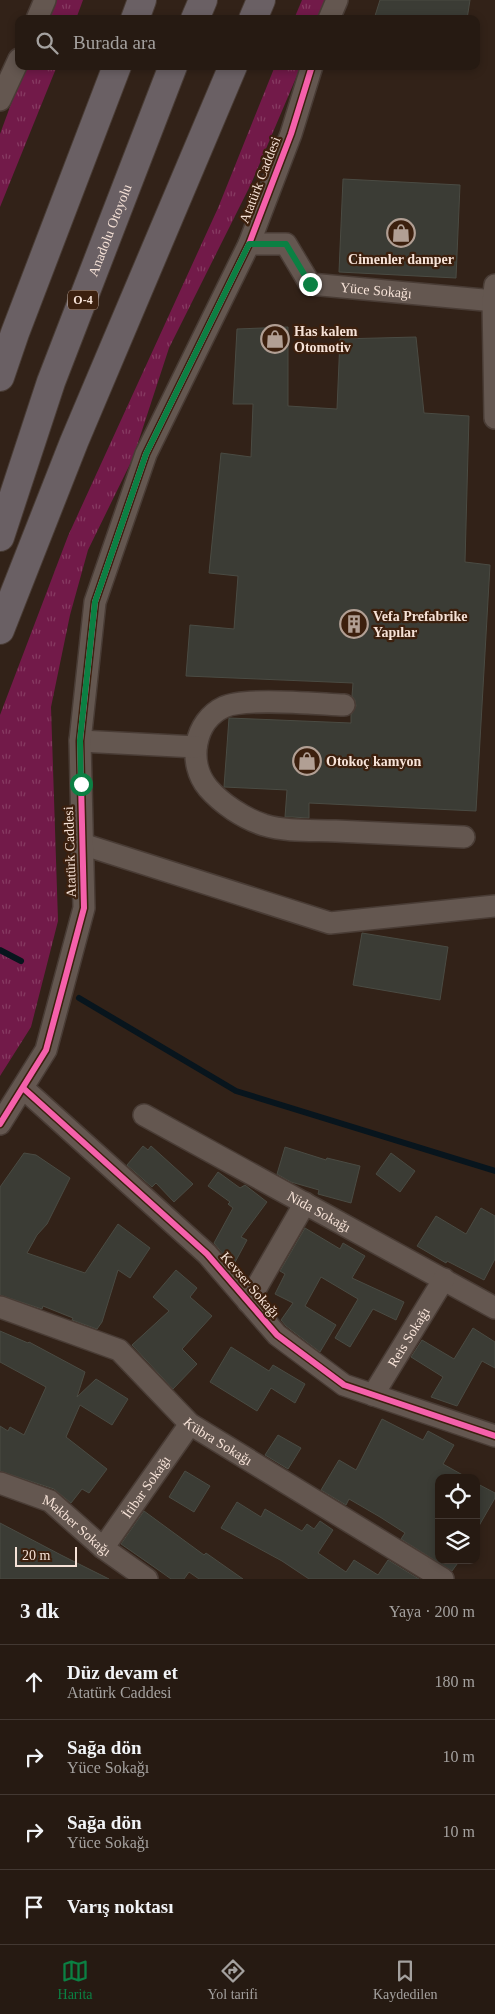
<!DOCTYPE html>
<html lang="tr">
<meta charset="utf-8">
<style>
:root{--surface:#261a12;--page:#322720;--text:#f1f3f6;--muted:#a4a19f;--line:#423832;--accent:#0b8043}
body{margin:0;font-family:"Times New Roman",serif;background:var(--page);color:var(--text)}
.controls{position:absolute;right:15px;bottom:15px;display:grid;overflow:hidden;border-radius:10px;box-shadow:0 2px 8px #0003}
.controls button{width:45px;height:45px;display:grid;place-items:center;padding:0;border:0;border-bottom:1px solid var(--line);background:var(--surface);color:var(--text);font:25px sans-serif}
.scale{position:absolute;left:15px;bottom:12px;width:62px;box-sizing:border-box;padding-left:5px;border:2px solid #f6e2d7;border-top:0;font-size:14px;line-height:18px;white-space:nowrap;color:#f6e2d7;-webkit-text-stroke:4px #3c200e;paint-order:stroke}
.stop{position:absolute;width:15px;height:15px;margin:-11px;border:4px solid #0b8043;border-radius:50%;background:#fff}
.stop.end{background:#0b8043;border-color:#fff;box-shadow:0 1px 5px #0008}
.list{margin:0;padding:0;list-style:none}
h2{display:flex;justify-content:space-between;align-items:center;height:65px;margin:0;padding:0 20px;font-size:21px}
h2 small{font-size:16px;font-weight:400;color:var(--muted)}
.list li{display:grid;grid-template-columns:32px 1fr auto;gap:15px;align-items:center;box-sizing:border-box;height:75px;padding:0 20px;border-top:1px solid var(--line)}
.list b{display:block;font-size:19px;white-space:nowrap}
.list p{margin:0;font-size:16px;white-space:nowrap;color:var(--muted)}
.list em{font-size:16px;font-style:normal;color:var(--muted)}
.icon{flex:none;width:28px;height:28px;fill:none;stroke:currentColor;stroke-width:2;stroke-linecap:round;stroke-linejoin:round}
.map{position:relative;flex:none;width:495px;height:1579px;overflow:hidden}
.search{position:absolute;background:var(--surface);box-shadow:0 2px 8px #0003;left:15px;right:15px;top:15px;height:55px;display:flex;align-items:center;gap:12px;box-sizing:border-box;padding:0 18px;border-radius:10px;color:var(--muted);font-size:19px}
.sheet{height:365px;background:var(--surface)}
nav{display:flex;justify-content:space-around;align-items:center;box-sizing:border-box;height:70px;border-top:1px solid var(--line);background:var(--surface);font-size:14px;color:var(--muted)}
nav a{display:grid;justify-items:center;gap:2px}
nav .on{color:var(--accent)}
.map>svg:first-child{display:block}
.grass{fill:url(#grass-tufts)}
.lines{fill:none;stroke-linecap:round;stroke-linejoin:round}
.stream{stroke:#08151d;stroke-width:6}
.building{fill:#3b3c35;stroke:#4a4b43}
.minor-casing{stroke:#493c35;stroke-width:24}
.highway-casing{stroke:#493c35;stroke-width:30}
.minor{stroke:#645750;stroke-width:21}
.highway{stroke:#6a6064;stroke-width:28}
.cycleway-casing{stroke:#3c200e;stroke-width:9}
.cycleway{stroke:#f560ab;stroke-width:6}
.route{stroke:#0b8043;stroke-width:6}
.labels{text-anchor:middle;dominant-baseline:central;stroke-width:4.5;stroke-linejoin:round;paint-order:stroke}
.shield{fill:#3c200e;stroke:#bea89b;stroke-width:1}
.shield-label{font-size:12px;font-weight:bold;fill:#f6e2d7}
.street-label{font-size:14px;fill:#f6e2d7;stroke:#3c200e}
.poi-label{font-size:14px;font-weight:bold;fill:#f6e2d7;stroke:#3c200e;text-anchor:start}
</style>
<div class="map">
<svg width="495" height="1579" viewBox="0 0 495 1579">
<defs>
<pattern id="grass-tufts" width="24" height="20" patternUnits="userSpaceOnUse" patternTransform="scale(1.25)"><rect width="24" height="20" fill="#721a49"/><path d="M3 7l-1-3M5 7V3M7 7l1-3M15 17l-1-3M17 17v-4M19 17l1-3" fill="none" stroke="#873b62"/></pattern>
</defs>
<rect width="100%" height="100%" fill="#322218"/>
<g class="grass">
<path d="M53 0H83L76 19H45Z"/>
<path d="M302 0H328L320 19H294Z"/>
<path d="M25 66H57L0 207V134Z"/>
<path d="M275 66H301L251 184 169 348 133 458 88 550 70 615 51 707 58 921 31 1027 0 1076V715L68 536 218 208Z"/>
</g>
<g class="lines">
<g class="stream">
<path d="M0 950 21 961"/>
<path d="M79 998 236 1091 495 1171"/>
</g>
</g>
<g class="building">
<path d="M380 0H470L467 19H374Z"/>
<path d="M343 179 460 185 456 278 339 272Z"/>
<path d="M288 327V406L337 409 340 339 416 337 424 413 469 416 465 562 490 565 476 811 309 803V818L292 817H285L287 790 224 787 229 718 351 723V715L356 706 355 700 352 696 353 683 186 676 190 625 234 629 238 576 209 573 221 453 251 457 253 404H233L237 329Z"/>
<path d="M362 933 448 947 440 1000 353 985Z"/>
<path d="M143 1146 148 1150 151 1146 193 1184 174 1202 156 1183 152 1187 127 1165Z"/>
<path d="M285 1147 326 1160 327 1158 360 1166 351 1203 318 1194 319 1190 291 1182 277 1174Z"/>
<path d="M24 1153 36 1155 70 1178 47 1224 37 1235 27 1253 85 1273 118 1224 150 1248 130 1278 118 1270 102 1322 97 1329 72 1320 73 1318 43 1306 42 1309 0 1295V1187Z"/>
<path d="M391 1153 415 1171 400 1192 376 1174Z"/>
<path d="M218 1172 240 1188 245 1185 267 1202 241 1237 247 1240 233 1266 214 1243 233 1208 228 1204 230 1202 208 1186Z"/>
<path d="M481 1208 495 1216V1259L484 1280 447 1261 446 1263 417 1246 436 1216 466 1234Z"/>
<path d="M305 1228 340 1249 343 1243 365 1256 352 1278 404 1302 396 1320 373 1309 350 1347 335 1338 358 1299 321 1277 305 1306 336 1325 320 1352 286 1326 281 1320 293 1303 275 1294 285 1274 280 1271Z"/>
<path d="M176 1270 197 1288 190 1297 212 1316 182 1349 197 1364 173 1389 132 1345 169 1311 153 1297Z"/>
<path d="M473 1328 495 1342V1368L482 1361 457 1406 431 1397 443 1377 411 1357 422 1340 454 1359Z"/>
<path d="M0 1331 28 1343 29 1342 85 1372 77 1397 96 1379 128 1399 112 1425 80 1405 66 1437 107 1469 89 1493 82 1489 71 1503 54 1489 0 1471V1426L8 1431 10 1427 24 1435 46 1387 0 1362Z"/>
<path d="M231 1347 269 1371 273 1365 305 1384 295 1403 271 1388 257 1411 210 1382Z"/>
<path d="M382 1419 423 1440 428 1431 454 1445 443 1464 468 1478H439V1560H460L452 1571 401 1539 405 1533 380 1517 349 1499 346 1505 321 1490 339 1460 356 1470Z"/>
<path d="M278 1435 301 1448 288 1469 265 1455Z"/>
<path d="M185 1471 210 1486 194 1512 169 1497Z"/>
<path d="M476 1483 495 1493V1498L476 1531Z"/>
<path d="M237 1502 261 1517 265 1509 302 1531 307 1524 314 1529 320 1521 333 1530 318 1553 346 1572 354 1560 378 1575 388 1560 419 1579H309L282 1561 221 1528Z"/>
<path d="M144 1511 204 1555 206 1553 243 1579H199L189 1572 184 1579H171L157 1569 121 1544Z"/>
<path d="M0 1523 61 1555 109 1579H0Z"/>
</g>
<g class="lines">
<defs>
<g id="minor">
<path d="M37 19 45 0"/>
<path d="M329 19 337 0"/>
<path d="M0 100 19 59"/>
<path id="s1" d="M249 244H286L310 284 495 301"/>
<path d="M495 285 493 301 495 418"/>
<path d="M344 705C318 704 245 697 224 707 194 721 187 763 208 788 222 804 243 818 264 825 287 832 312 830 336 831 378 833 421 835 464 837"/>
<path d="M80 741 196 747"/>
<path d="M82 844 330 923 495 906"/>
<path d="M23 1088 207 1254 277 1335 344 1385 495 1436"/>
<path id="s2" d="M144 1115 495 1308"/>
<path d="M0 1124 46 1050 84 908 80 741 95 602 146 454 249 244 291 134 312 66"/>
<path d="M248 1302 305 1203"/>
<path id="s3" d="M0 1307 119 1350 190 1424 443 1579"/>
<path id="s4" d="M373 1395 444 1279"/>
<path id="s5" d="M0 1483 50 1501 103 1548 147 1579"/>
<path id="s6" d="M103 1548 190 1424"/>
</g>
<g id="highway">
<path d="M135 19 142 0"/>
<path d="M195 19 203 0"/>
<path d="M253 19 261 0"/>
<path d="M0 377 15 333 117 66"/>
<path id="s7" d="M0 537 51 382 173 66"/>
<path d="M0 630 74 442 233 66"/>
</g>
</defs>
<use href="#minor" class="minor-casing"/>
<use href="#highway" class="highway-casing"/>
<use href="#minor" class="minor"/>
<use href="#highway" class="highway"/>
<defs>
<g id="cycleway">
<path d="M23 1088 207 1254 277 1335 344 1385 495 1436"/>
<path d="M0 1124 46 1050 84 908 80 741 95 602 146 454 249 244 291 134 312 66"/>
</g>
</defs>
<use href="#cycleway" class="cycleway-casing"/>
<use href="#cycleway" class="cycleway"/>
</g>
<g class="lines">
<path class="route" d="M81 784 80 740 95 602 146 454 249 244H286L310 284"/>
</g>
<defs>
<symbol id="shop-ring" viewBox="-11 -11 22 22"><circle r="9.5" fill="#3c200e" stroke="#b19f94" stroke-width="1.5"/><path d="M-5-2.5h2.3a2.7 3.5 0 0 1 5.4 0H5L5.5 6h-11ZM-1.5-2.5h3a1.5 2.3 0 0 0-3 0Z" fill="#b19f94"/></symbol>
<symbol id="building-ring" viewBox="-11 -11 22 22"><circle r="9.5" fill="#3c200e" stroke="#b19f94" stroke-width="1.5"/><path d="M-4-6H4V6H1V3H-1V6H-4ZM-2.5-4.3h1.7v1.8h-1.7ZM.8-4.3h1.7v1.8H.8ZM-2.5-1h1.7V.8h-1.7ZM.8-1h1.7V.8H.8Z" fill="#b19f94"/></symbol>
</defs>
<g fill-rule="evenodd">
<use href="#shop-ring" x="385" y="217" width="32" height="32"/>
<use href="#shop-ring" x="259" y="323" width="32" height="32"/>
<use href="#building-ring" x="338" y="608" width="32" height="32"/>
<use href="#shop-ring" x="291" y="745" width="32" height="32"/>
</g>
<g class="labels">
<rect class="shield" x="68" y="290.5" width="30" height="19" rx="4"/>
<g class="shield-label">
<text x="83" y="300">O-4</text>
</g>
<g class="street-label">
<text transform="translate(260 180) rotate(-69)">Atatürk Caddesi</text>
<text stroke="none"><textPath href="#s7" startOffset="326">Anadolu Otoyolu</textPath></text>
<text stroke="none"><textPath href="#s1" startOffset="150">Yüce Sokağı</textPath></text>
<text transform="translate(70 852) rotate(-92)">Atatürk Caddesi</text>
<text stroke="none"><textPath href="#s2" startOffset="200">Nida Sokağı</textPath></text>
<text transform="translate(250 1285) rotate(49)">Kevser Sokağı</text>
<text stroke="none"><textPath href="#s4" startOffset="68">Reis Sokağı</textPath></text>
<text stroke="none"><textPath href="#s3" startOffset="262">Kübra Sokağı</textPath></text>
<text stroke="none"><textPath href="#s6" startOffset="75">İtibar Sokağı</textPath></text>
<text stroke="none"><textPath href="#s5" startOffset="89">Makber Sokağı</textPath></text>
</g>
<g class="poi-label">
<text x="401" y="259" text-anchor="middle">Cimenler damper</text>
<text x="294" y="331">Has kalem<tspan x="294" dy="16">Otomotiv</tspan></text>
<text x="373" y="616">Vefa Prefabrike<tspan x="373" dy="16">Yapılar</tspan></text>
<text x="326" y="761">Otokoç kamyon</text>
</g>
</g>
</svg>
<div class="controls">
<button><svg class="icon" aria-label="locate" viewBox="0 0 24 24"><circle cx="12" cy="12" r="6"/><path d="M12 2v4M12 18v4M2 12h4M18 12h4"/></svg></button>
<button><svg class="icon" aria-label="layers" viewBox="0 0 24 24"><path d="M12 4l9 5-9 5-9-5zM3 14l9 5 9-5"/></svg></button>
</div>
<div class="scale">20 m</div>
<div class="stop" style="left:81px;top:784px"></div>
<div class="stop end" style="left:310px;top:284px"></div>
<div class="search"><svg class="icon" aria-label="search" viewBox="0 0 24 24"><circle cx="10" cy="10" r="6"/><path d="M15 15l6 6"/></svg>Burada ara</div>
</div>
<section class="sheet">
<h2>3 dk<small>Yaya · 200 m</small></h2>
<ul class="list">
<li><svg class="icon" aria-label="ahead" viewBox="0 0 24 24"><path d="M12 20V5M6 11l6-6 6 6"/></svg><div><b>Düz devam et</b><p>Atatürk Caddesi</p></div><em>180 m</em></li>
<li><svg class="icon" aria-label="right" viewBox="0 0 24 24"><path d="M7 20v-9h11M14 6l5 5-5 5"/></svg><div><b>Sağa dön</b><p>Yüce Sokağı</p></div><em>10 m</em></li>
<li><svg class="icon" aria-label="right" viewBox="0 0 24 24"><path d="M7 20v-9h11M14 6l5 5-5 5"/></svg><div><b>Sağa dön</b><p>Yüce Sokağı</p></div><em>10 m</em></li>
<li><svg class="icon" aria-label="arrive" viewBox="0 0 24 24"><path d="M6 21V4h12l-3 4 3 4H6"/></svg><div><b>Varış noktası</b></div></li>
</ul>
</section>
<nav>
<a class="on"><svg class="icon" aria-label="map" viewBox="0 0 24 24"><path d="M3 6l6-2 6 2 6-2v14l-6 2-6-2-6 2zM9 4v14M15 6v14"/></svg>Harita</a>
<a><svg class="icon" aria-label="directions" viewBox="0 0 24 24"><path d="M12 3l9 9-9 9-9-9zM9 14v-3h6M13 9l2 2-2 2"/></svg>Yol tarifi</a>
<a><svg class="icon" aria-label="saved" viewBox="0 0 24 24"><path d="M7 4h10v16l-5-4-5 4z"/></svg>Kaydedilen</a>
</nav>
